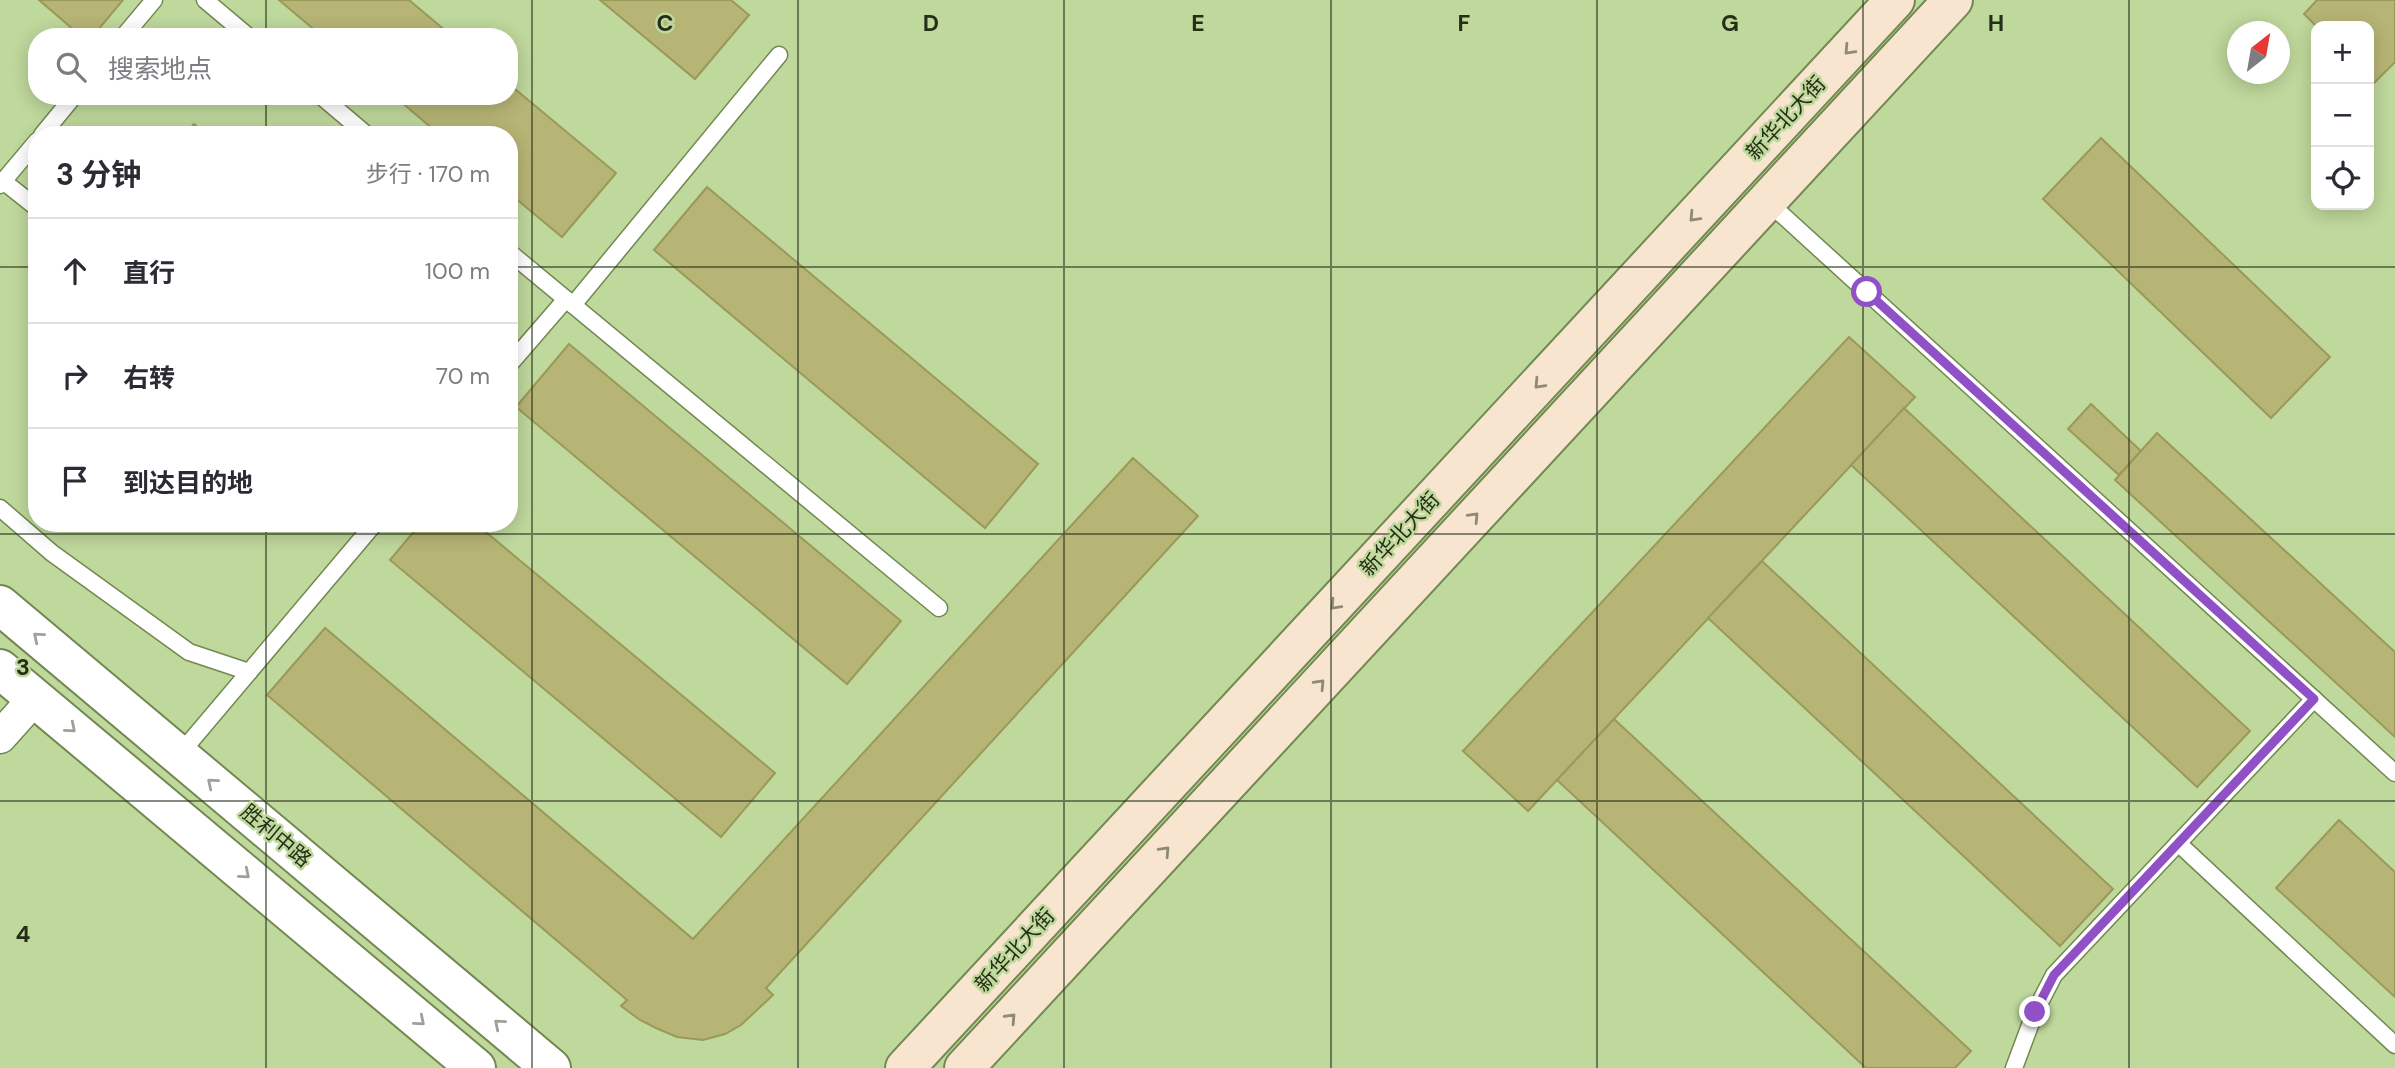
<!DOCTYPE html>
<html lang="zh">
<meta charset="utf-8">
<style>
:root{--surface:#fff;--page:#f7f7f7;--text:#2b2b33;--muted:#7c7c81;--line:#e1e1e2}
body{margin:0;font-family:"DM Sans","Noto Sans SC",sans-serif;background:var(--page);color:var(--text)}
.controls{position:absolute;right:21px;top:21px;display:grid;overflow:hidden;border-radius:14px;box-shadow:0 4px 18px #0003}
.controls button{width:63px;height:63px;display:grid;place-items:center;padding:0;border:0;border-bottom:2px solid var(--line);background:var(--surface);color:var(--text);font:35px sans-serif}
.compass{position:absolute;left:2227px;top:21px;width:63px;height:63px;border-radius:50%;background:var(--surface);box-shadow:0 4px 18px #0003;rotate:31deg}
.stop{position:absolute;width:21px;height:21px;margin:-16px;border:5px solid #9050c6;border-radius:50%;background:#fff}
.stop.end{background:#9050c6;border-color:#fff;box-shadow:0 2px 7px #0008}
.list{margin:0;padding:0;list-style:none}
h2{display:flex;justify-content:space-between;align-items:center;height:91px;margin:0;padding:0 28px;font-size:30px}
h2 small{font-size:23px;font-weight:400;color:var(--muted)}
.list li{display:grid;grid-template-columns:46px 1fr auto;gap:21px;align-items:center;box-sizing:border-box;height:105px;padding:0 28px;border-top:2px solid var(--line)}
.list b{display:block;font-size:26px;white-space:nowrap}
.list em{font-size:23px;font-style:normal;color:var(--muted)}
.icon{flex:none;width:38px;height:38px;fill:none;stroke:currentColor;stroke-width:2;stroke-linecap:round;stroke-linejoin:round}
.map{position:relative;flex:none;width:2395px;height:1068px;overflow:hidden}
.search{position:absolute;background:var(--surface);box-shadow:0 4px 18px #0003;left:28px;top:28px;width:490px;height:77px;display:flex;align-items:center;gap:18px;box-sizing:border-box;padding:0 24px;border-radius:28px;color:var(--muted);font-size:26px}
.panel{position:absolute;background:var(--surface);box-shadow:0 4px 18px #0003;left:28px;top:126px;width:490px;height:406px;border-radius:28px}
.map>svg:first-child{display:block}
.building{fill:#b7b575;stroke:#9b995a;stroke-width:2}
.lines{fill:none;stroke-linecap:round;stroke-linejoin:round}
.service-casing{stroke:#728850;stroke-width:19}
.minor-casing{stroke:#728850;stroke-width:35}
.tertiary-casing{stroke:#728850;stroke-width:42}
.secondary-casing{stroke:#728850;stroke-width:42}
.service{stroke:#fff;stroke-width:16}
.minor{stroke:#fff;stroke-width:32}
.tertiary{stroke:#fff;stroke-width:38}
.secondary{stroke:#f8e5d0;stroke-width:38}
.oneway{stroke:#8e8a74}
.oneway2{stroke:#9da197}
.route{stroke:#9050c6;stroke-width:9}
.grid{fill:none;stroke:#252e17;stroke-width:2;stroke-opacity:0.55}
.labels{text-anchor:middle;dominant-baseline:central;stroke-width:5;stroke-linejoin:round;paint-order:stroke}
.street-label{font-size:21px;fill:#252e17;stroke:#bfd89c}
.grid-label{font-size:23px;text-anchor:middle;font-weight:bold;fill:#252e17;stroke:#bfd89c;stroke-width:5;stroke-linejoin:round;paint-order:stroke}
</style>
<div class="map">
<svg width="2395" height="1068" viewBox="0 0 2395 1068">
<rect width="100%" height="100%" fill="#bfd89c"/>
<g class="building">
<path d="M39 0H123L92 37H82Z"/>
<path d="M279 0H409L453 37H323Z"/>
<path d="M600 0H731L749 15 695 79Z"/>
<path d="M2317 0H2395V62L2374 83 2369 78V26H2316L2304 14Z"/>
<path d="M509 84 616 173 562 237 509 193V135H440L394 96H509Z"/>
<path d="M194 124 207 135H185Z"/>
<path d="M2101 138 2330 357 2271 418 2043 199Z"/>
<path d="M707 187 1038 464 985 528 654 250Z"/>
<path d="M1849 337 1915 397 1528 811 1463 751Z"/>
<path d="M569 344 901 621 847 684 516 407Z"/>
<path d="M2091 404 2141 451 2119 475 2068 429Z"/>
<path d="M1904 408 2250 731 2197 787 1851 465Z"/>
<path d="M2157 433 2395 652V737L2115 480Z"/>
<path d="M1133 458 1198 516 766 988 773 995 741 1025 725 1034 703 1040 677 1037 656 1028 640 1020 621 1006 627 1000 267 695 325 628 693 939Z"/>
<path d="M421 523H475L775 773 721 837 390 560Z"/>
<path d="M1762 561 2113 889 2060 946 1708 618Z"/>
<path d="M1614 719 1971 1051 1955 1068H1866L1557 780Z"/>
<path d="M2339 820 2395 872V997L2276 888Z"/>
</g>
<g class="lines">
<defs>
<g id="service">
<path d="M205 0 249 37"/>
<path d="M123 37 154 0"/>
<path d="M321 96 367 135"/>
<path d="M42 135 74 96"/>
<path d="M3 181 37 208"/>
<path d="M0 185 37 141"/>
<path d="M1767 201 2395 773"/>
<path d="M509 252 939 608"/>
<path d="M573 305 779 55"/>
<path d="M509 365 566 299"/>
<path d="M0 508 52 553 189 652 249 672"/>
<path d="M179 755 375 523"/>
<path d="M2178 843 2395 1045"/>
<path d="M2014 1068 2035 1012 2054 975 2314 699"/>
</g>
<path id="minor" d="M0 737 35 698"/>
<g id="tertiary">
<path d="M0 605 551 1068"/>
<path d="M0 669 476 1068"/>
</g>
<g id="secondary">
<path d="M905 1068 1895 0"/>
<path d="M964 1068 1953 0"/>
</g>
</defs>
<use href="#service" class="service-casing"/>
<use href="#minor" class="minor-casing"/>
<use href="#tertiary" class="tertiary-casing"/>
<use href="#secondary" class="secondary-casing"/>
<use href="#service" class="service"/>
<use href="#minor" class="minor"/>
<use href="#tertiary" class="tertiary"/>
<use href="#secondary" class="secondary"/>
</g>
<defs><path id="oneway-chevron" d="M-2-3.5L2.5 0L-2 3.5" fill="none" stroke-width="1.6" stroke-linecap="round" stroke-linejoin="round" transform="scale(1.75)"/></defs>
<g class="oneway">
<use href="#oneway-chevron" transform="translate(1849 50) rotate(133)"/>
<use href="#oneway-chevron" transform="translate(1694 217) rotate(133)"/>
<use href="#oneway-chevron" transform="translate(1539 384) rotate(133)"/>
<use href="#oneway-chevron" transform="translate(1474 517) rotate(-47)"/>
<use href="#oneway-chevron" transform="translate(1335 605) rotate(133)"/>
<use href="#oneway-chevron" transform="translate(1320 684) rotate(-47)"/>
<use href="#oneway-chevron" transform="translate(1165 851) rotate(-47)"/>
<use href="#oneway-chevron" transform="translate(1011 1018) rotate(-47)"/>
</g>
<g class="oneway2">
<use href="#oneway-chevron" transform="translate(38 637) rotate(-140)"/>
<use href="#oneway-chevron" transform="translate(71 728) rotate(40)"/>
<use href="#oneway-chevron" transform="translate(212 783) rotate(-140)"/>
<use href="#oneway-chevron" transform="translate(245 874) rotate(40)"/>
<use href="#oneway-chevron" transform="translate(420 1021) rotate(40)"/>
<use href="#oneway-chevron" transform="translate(499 1024) rotate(-140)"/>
</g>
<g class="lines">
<path class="route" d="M1867 292 2314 699 2054 975 2035 1012"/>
</g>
<path class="grid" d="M266 0V37M532 0V1068M798 0V1068M1064 0V1068M1331 0V1068M1597 0V1068M1863 0V1068M2129 0V1068M266 96V135M0 267H37M509 267H2395M266 523V1068M0 534H2395M0 801H2395"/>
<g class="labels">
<g class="street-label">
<text transform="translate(1786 118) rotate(-47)">新华北大街</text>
<text transform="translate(1400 534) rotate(-47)">新华北大街</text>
<text transform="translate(276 836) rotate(40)">胜利中路</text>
<text transform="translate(1015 950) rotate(-47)">新华北大街</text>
</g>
</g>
<g class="grid-label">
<text x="665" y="31">C</text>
<text x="931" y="31">D</text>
<text x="1198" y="31">E</text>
<text x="1464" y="31">F</text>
<text x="1730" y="31">G</text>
<text x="1996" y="31">H</text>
<text x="23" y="675">3</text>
<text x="23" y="942">4</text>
</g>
</svg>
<div class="controls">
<button>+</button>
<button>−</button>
<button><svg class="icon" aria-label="locate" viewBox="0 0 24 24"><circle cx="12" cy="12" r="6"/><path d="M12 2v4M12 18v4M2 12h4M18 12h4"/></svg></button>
</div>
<svg class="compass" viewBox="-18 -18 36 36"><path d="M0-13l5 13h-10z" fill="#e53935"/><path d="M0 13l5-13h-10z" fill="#7c7c81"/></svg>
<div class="stop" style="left:1867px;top:292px"></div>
<div class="stop end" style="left:2035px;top:1012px"></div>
<div class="search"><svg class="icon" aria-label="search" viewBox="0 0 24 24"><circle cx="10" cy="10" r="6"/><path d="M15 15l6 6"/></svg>搜索地点</div>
<section class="panel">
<h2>3 分钟<small>步行 · 170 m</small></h2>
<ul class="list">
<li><svg class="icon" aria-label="ahead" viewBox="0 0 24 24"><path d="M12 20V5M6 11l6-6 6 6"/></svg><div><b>直行</b></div><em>100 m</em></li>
<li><svg class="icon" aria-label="right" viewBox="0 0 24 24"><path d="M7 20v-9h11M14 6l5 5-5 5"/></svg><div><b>右转</b></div><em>70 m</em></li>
<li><svg class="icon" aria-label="arrive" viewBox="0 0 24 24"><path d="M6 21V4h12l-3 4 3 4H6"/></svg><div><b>到达目的地</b></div></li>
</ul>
</section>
</div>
